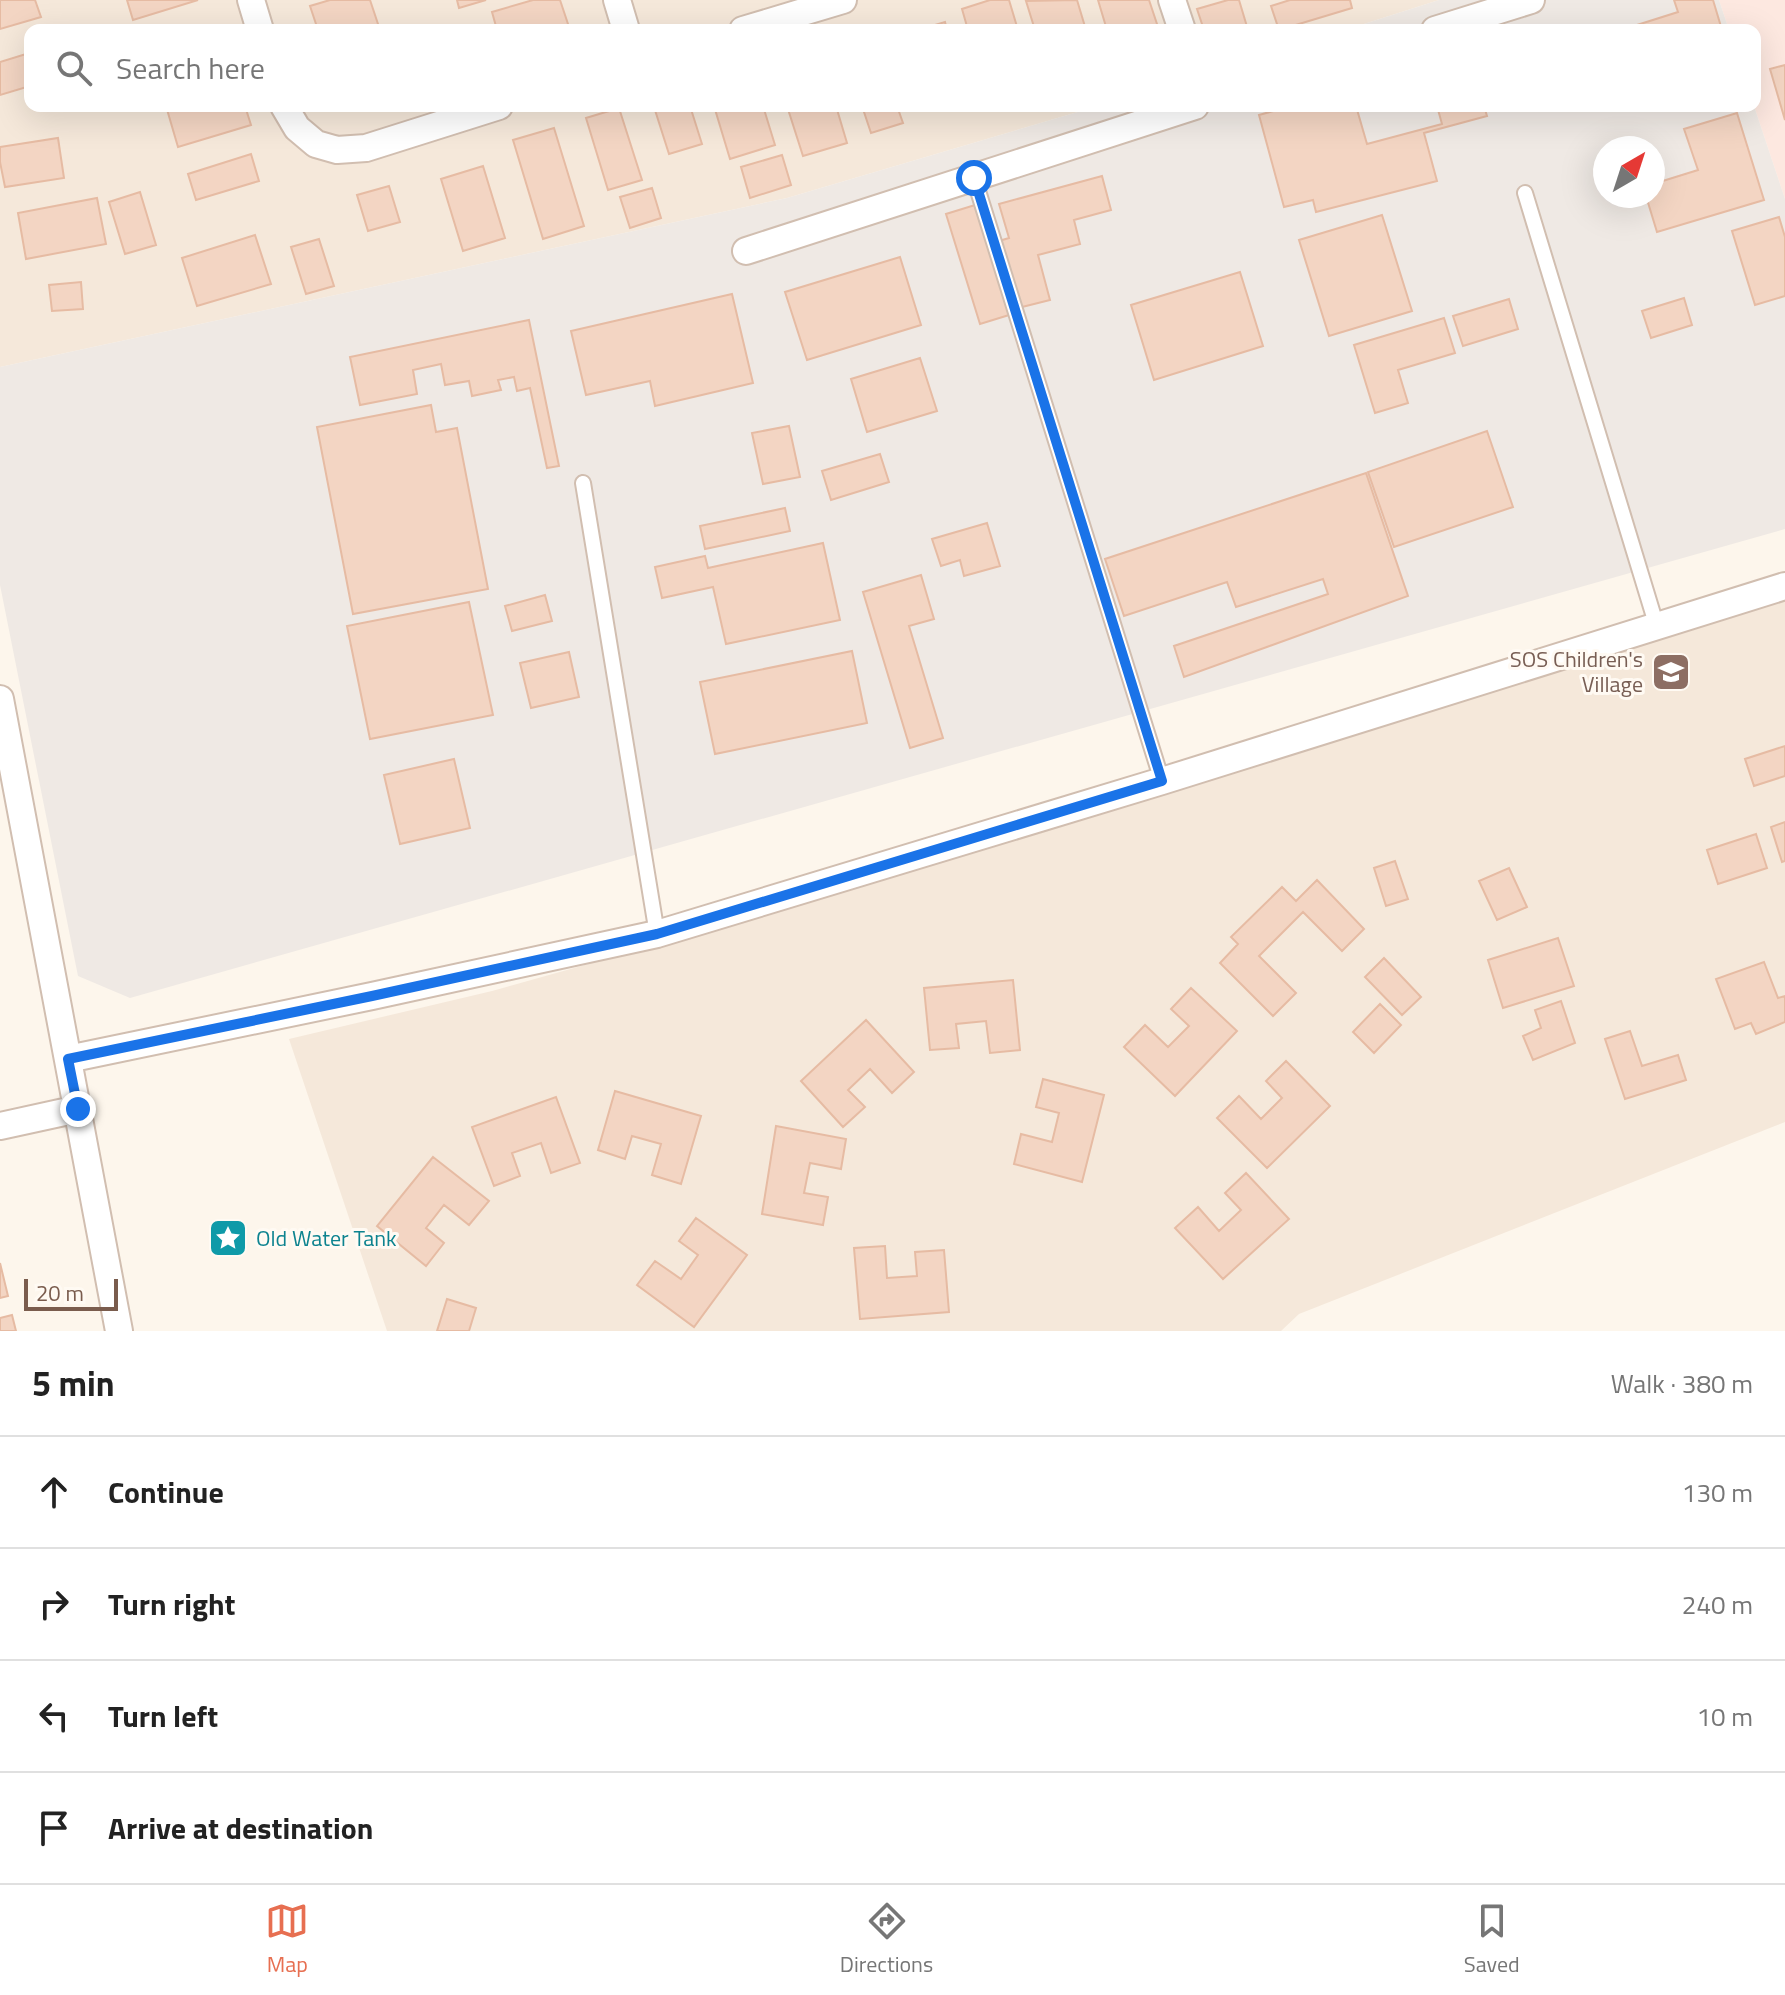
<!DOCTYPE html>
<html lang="en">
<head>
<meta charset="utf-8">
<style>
  body { margin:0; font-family:"Titillium Web",sans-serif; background:#f2f2f2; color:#222 }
  .compass { position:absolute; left:1593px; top:136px; width:72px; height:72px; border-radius:50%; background:#fff; box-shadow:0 8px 32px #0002; rotate:39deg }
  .scale { position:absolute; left:24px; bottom:20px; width:94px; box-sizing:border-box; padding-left:8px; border:4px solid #7a5c4d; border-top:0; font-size:22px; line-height:28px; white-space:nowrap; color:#7a5c4d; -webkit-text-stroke:6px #fffaf3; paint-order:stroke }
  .stop { position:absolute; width:24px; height:24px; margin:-18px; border:6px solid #1a73e8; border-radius:50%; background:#fff }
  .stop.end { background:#1a73e8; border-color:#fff; box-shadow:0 2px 8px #0008 }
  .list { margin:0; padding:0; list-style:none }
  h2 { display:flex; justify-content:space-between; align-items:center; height:104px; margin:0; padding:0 32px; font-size:34px }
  h2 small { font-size:26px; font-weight:400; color:#767676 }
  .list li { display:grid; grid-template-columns:52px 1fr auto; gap:24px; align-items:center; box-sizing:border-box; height:112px; padding:0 32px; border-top:2px solid #e0e0e0 }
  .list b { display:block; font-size:30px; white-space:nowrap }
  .list em { font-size:26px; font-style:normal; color:#767676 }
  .icon { flex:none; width:44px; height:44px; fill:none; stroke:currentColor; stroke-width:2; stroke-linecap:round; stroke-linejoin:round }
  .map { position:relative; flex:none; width:1785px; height:1331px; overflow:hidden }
  .search { position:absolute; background:#fff; box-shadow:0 8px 32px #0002; left:24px; right:24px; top:24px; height:88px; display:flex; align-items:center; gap:20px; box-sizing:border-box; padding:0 28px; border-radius:16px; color:#767676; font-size:30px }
  .sheet { height:552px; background:#fff }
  nav { display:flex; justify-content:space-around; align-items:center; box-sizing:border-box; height:112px; border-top:2px solid #e0e0e0; background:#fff; font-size:22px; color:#767676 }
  nav a { display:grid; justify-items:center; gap:4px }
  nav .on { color:#e76f51 }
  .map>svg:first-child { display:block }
</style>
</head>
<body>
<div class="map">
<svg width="1785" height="1331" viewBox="0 0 1785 1331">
  <rect width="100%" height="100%" fill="#fdf6ec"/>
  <path fill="#f5e8da" d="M 0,0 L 1439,0 L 1345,30 L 30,30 L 30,106 L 1098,106 L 787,198 L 0,367 Z
    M 1785,600 L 1785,1122 L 1299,1314 L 1281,1331 L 387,1331 L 289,1039 L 492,991 L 770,913 Z"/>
  <path fill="#fde8e0" d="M 1719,0 L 1785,0 L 1785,199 L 1754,106 L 1755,30 L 1729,30 Z"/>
  <path fill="#efe9e4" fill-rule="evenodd" d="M 1439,0 L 1719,0 L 1729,30 L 1345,30 Z
    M 1098,106 L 1754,106 L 1785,199 L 1785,529 L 130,998 L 78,976 L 0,585 L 0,367 L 787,198 ZM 1605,148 L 1653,148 L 1653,196 L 1605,196 Z"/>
  <path fill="#f3d5c3" stroke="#e6bba3" stroke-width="2" d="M 0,0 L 35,0 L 41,17 L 0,29 Z
    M 127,0 L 198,0 L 133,20 Z
    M 330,0 L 370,0 L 379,27 L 368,30 L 318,30 L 310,6 Z
    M 457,0 L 486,0 L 459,8 Z
    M 533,0 L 560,0 L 570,30 L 497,30 L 492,12 Z
    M 990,0 L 1009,0 L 1018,30 L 968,30 L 962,9 Z
    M 1077,0 L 1086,30 L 1035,30 L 1026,1 Z
    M 1098,0 L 1149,0 L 1159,30 L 1107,30 Z
    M 1228,0 L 1239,0 L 1248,30 L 1204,30 L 1197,9 Z
    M 1290,0 L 1350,0 L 1352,8 L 1279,30 L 1271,6 Z
    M 1674,0 L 1713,0 L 1722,30 L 1638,30 L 1637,25 L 1678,12 Z
    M 945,22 L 947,30 L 918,30 Z
    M 26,54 L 30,67 L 30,86 L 0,95 L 0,62 Z
    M 1785,65 L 1785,120 L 1770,69 Z
    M 166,106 L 245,106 L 251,125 L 178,147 Z
    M 690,106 L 702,144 L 669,154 L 654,107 Z
    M 714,106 L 763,106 L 775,145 L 730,159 Z
    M 787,106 L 836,106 L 847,143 L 803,156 Z
    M 862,106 L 897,106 L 903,123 L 871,133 Z
    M 1291,106 L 1356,106 L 1367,144 L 1442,124 L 1437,106 L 1484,106 L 1487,116 L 1424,133 L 1437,181 L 1316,212 L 1313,200 L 1284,207 L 1259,115 Z
    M 619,108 L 642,180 L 608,190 L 586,118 Z
    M 1737,113 L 1764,200 L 1657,232 L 1646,196 L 1653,196 L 1653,184 L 1698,170 L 1684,129 Z
    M 554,128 L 584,226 L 543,239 L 513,140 Z
    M 58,138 L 64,178 L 5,187 L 0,162 L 0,147 Z
    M 251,154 L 259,181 L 196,200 L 188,174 Z
    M 782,155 L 791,185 L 750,198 L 741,167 Z
    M 483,166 L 505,238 L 463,251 L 441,179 Z
    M 1102,176 L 1111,210 L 1074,220 L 1080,244 L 1038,255 L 1050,300 L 1018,308 L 999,241 L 1009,238 L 999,204 Z
    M 389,186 L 400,222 L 368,231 L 357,195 Z
    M 652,188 L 661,218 L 630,228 L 620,197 Z
    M 140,192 L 156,245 L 125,254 L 109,202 Z
    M 97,198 L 106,244 L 26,259 L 18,213 Z
    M 975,205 L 1009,315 L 980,324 L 946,214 Z
    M 1382,215 L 1412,311 L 1329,336 L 1299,240 Z
    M 1779,217 L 1785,237 L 1785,296 L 1755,305 L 1732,231 Z
    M 255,235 L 271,284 L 197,306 L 182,258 Z
    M 319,239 L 334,286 L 306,294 L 291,247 Z
    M 900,257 L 921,325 L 807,360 L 785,292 Z
    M 1240,272 L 1263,346 L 1154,380 L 1131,305 Z
    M 81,282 L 83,309 L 52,311 L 49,285 Z
    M 732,294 L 753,383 L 655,406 L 650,381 L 586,395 L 571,331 Z
    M 1684,298 L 1692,325 L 1651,338 L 1642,311 Z
    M 1509,299 L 1518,329 L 1463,346 L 1453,316 Z
    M 1444,318 L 1455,353 L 1398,370 L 1408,403 L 1375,413 L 1354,345 Z
    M 529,320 L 559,466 L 547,468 L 530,388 L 517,391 L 514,377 L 498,380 L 501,390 L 472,396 L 469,381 L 445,385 L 441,364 L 413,370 L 417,394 L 360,405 L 350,357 Z
    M 920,358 L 937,411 L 867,432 L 851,379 Z
    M 431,405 L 436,432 L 457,428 L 488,589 L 353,614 L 317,427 Z
    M 789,426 L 800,477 L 763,484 L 752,433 Z
    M 1487,431 L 1513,507 L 1394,547 L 1368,472 Z
    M 880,454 L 889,482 L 831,500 L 822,471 Z
    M 1366,473 L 1408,596 L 1184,677 L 1174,646 L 1328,594 L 1323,579 L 1236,607 L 1227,582 L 1124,616 L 1105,559 Z
    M 785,508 L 790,531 L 705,549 L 700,526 Z
    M 987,523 L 1000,566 L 964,576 L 960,560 L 941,566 L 932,539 Z
    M 823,543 L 840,620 L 726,644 L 713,587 L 662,598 L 655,567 L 705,556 L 708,568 Z
    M 921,575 L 934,619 L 909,626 L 943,738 L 910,748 L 863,592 Z
    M 545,595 L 552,621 L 512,631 L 505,606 Z
    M 469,602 L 493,715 L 370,739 L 347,626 Z
    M 852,651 L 867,723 L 715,754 L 700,682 Z
    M 569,652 L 579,697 L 531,708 L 520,663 Z
    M 1785,746 L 1785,776 L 1754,786 L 1745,759 Z
    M 454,759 L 470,828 L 400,844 L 384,775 Z
    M 1785,822 L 1785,861 L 1782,862 L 1771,827 Z
    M 1756,834 L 1767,868 L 1718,884 L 1707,850 Z
    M 1395,861 L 1408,899 L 1386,906 L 1374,868 Z
    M 1509,868 L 1527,907 L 1497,920 L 1479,881 Z
    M 1317,880 L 1364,929 L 1342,951 L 1303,912 L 1259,956 L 1296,993 L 1273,1016 L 1220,963 L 1238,944 L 1231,937 L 1282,887 L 1296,901 Z
    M 1558,938 L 1574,986 L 1503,1008 L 1488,960 Z
    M 1384,958 L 1421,997 L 1402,1015 L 1365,977 Z
    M 1764,962 L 1778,998 L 1785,996 L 1785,1022 L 1756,1034 L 1751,1023 L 1735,1029 L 1716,979 Z
    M 1013,980 L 1020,1050 L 990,1053 L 986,1021 L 956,1024 L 959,1048 L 930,1050 L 924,988 Z
    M 1191,988 L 1237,1031 L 1175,1096 L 1124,1047 L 1145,1025 L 1168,1047 L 1189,1026 L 1171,1009 Z
    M 1561,1001 L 1575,1043 L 1533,1060 L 1523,1036 L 1541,1028 L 1535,1010 Z
    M 1380,1004 L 1401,1025 L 1374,1053 L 1353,1032 Z
    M 866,1020 L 914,1072 L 892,1093 L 870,1069 L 848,1090 L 865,1107 L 843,1127 L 801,1081 Z
    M 1630,1031 L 1642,1066 L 1678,1055 L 1686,1080 L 1625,1099 L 1605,1039 Z
    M 1286,1061 L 1330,1106 L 1267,1168 L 1217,1118 L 1239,1096 L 1261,1119 L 1282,1098 L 1266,1081 Z
    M 1043,1079 L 1104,1095 L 1082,1182 L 1014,1164 L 1021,1134 L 1052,1142 L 1059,1113 L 1036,1107 Z
    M 615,1091 L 701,1116 L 681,1184 L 652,1175 L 661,1144 L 632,1136 L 625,1159 L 598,1150 Z
    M 556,1097 L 580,1163 L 551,1173 L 541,1143 L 512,1153 L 520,1176 L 494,1186 L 472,1127 Z
    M 776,1126 L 846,1139 L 841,1169 L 810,1163 L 804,1193 L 828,1197 L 823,1225 L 762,1214 Z
    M 433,1157 L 489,1201 L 469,1225 L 444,1205 L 426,1228 L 444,1243 L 426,1266 L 377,1226 Z
    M 1246,1173 L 1289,1219 L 1223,1279 L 1175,1228 L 1198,1207 L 1219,1231 L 1241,1210 L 1225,1193 Z
    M 696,1218 L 747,1255 L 694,1327 L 637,1285 L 655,1261 L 681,1279 L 698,1255 L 679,1241 Z
    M 885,1246 L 887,1278 L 917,1276 L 915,1252 L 944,1250 L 949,1312 L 860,1319 L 854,1248 Z
    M 0,1263 L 8,1296 L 0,1298 Z
    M 447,1299 L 476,1308 L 469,1331 L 437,1331 Z
    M 12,1315 L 16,1331 L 0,1331 L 0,1318 Z"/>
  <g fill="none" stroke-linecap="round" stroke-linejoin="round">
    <g stroke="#d1beb0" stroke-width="18">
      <path id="lane" d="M 974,178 L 1162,781
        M 1525,193 L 1657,627
        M 583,483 L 657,934"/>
    </g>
    <g stroke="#d1beb0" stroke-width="30">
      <path id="street" d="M 251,0 L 260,30
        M 617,0 L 626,30
        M 1172,0 L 1182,30
        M 743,30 L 843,0
        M 1435,30 L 1531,0
        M 284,106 L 297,128 L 316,144 L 337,150 L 366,148 L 499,106
        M 746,251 L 1195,106
        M 0,699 L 119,1331
        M 68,1059 L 372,996 L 657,934 L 1162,781 L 1785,586
        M 0,1126 L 78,1109"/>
    </g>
    <use href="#lane" stroke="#fff" stroke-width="14"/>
    <use href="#street" stroke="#fff" stroke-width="26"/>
  </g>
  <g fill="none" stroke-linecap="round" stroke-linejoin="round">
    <path stroke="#1a73e8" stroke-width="10" d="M 78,1109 L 68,1059 L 372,996 L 657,934 L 1162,781 L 974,178"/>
  </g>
  <defs>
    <g id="school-square" transform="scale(2)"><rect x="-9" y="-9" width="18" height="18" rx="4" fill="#8d6e63" stroke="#fffaf3"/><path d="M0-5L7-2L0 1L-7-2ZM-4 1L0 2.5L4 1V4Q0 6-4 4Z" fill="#fff"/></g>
    <g id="sight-square" transform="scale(2)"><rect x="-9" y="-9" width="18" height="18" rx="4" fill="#0f9aa8" stroke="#fffaf3"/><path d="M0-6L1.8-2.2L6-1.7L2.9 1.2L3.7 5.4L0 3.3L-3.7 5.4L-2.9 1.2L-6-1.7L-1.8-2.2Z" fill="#fff"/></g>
  </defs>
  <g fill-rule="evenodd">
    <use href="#school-square" x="1671" y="672"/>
    <use href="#sight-square" x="228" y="1238"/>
  </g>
  <g text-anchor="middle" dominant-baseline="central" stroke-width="6" stroke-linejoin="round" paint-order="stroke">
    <g font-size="22" fill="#785e54" stroke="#fffaf3" text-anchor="end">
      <text x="1643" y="659">SOS Children's<tspan x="1643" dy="25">Village</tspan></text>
    </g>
    <g font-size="22" fill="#0d838f" stroke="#fffaf3" text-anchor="start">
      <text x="256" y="1238">Old Water Tank</text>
    </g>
  </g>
</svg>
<svg class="compass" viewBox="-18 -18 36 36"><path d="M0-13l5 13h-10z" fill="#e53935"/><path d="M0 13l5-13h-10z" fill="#767676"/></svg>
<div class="scale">20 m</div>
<div class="stop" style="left:974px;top:178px"></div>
<div class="stop end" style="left:78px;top:1109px"></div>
<div class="search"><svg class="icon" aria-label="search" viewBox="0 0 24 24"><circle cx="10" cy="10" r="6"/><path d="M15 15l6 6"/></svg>Search here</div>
</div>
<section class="sheet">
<h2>5 min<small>Walk · 380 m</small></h2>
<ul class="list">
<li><svg class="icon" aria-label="ahead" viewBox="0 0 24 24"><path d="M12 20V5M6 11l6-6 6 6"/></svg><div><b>Continue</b></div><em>130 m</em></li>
<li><svg class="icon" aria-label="right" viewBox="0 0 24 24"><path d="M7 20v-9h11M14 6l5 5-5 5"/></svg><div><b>Turn right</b></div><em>240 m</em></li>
<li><svg class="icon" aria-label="left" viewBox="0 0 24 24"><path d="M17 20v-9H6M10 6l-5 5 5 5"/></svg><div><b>Turn left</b></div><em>10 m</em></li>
<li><svg class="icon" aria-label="arrive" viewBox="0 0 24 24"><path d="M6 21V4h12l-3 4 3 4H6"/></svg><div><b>Arrive at destination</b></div></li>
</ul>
</section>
<nav>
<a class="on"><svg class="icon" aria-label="map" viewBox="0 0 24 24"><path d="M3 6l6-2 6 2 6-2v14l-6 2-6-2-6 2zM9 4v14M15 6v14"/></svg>Map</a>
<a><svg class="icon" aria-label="directions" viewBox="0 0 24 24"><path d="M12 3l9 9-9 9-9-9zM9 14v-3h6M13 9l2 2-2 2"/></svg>Directions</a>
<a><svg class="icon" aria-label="saved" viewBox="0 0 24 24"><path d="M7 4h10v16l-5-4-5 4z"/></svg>Saved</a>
</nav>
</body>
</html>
